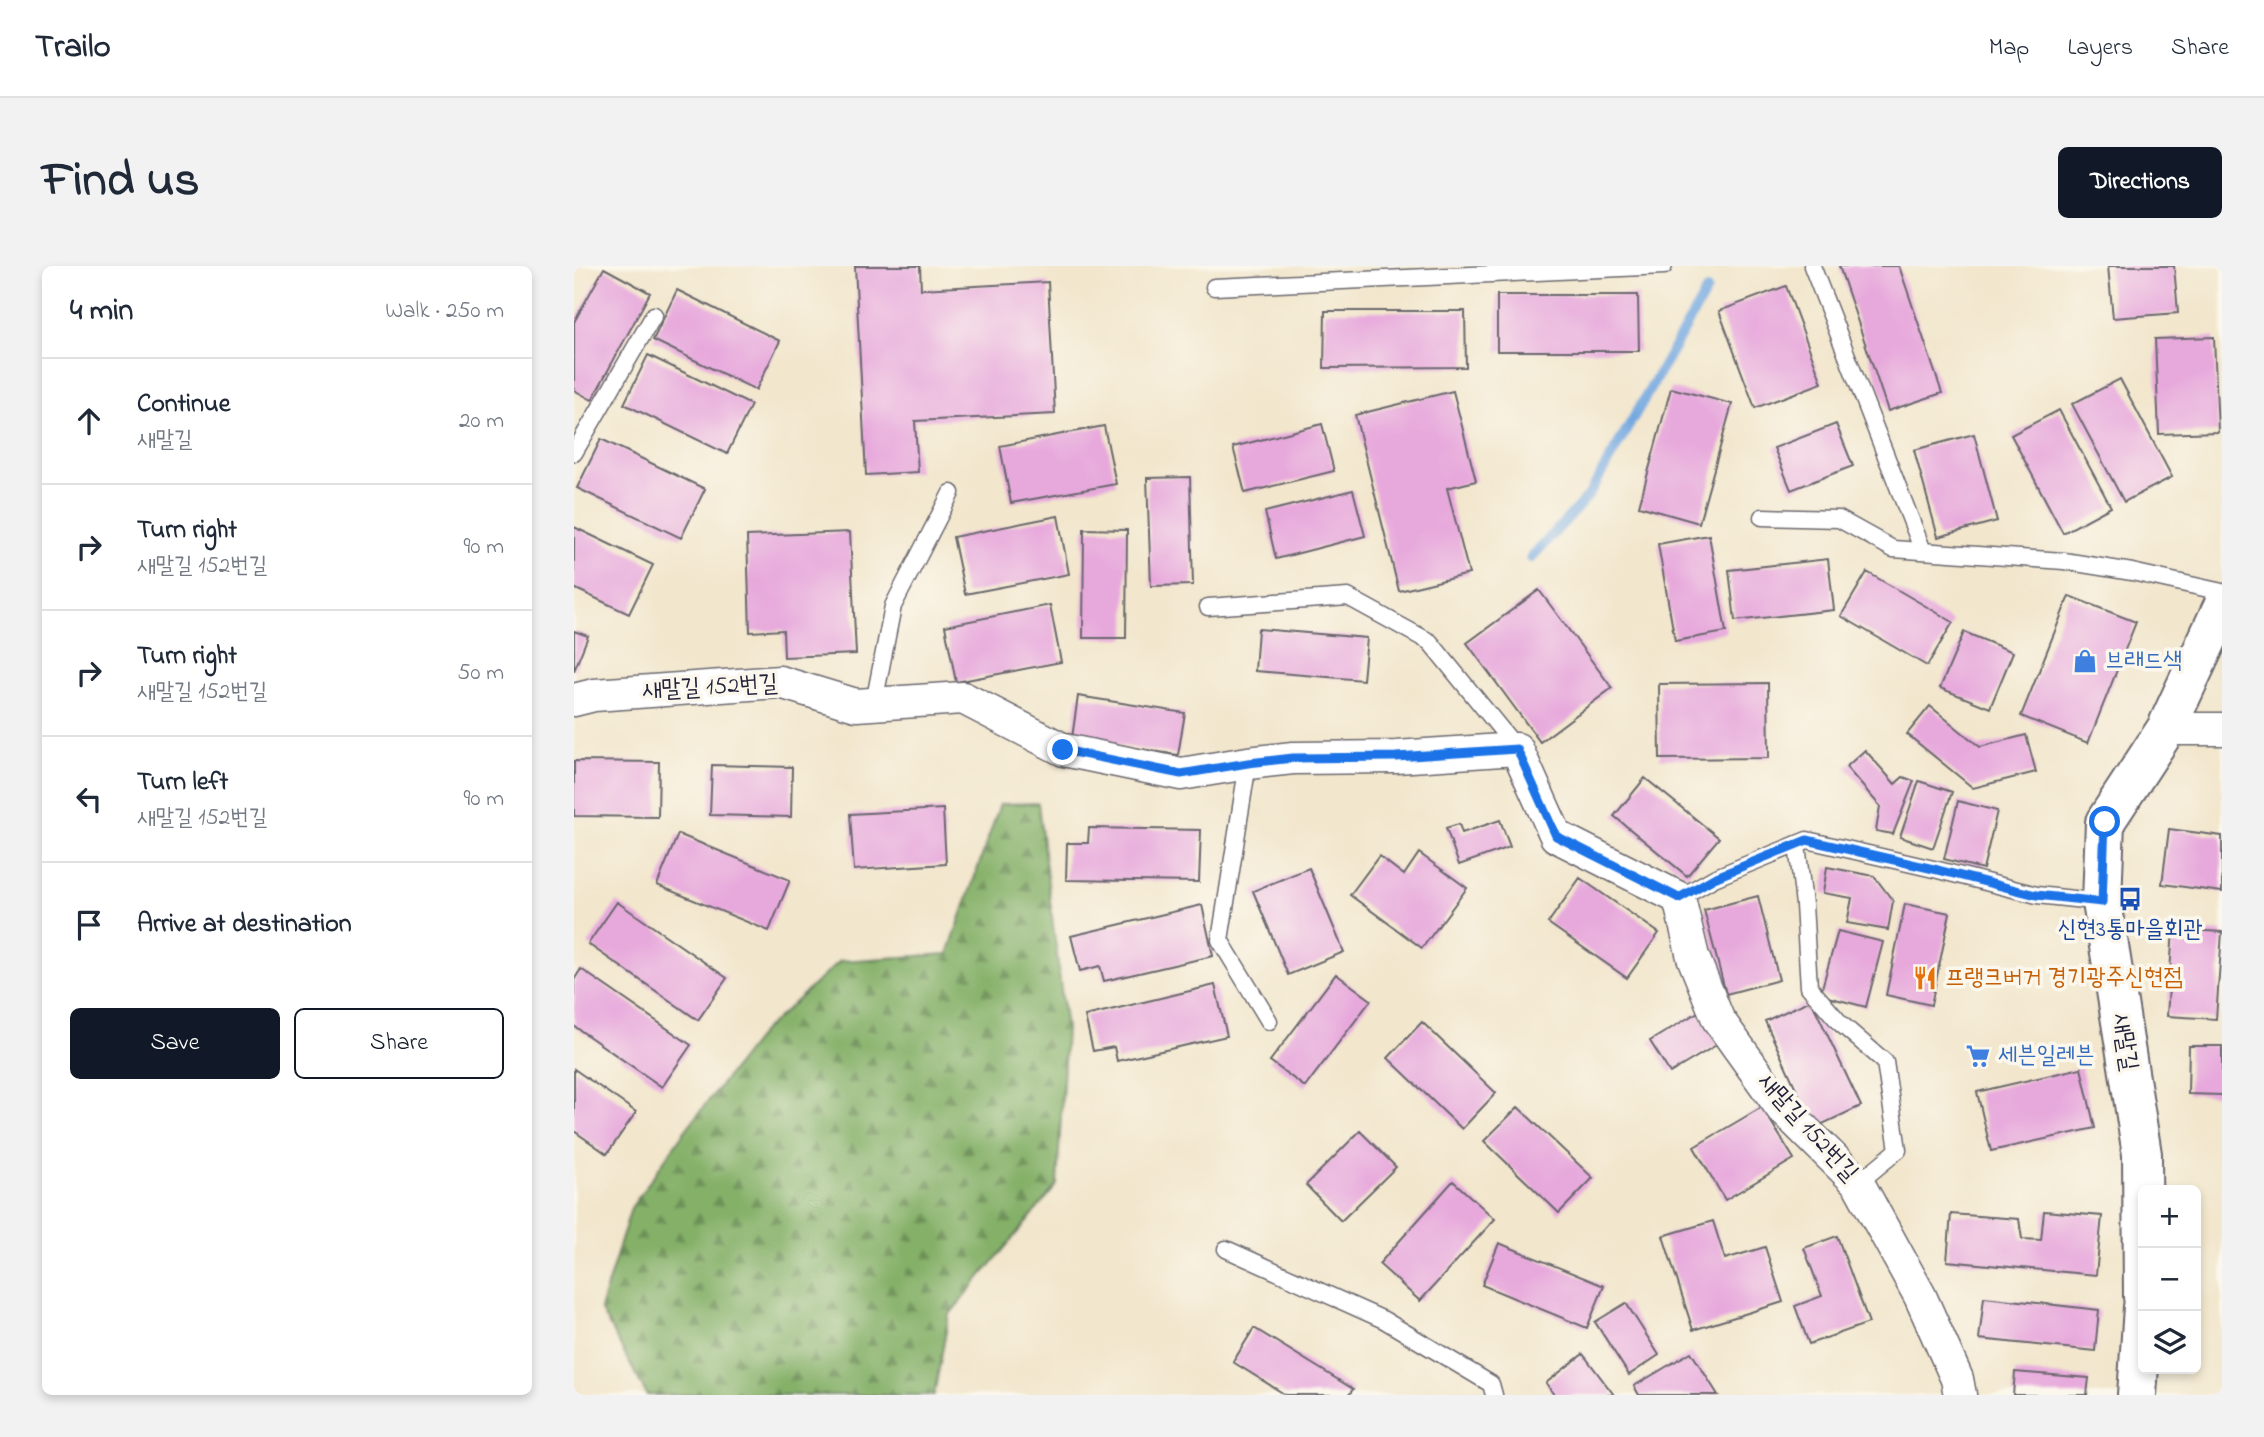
<!DOCTYPE html>
<html lang="en">
<head>
<meta charset="utf-8">
<style>
  body { margin:0; font-family:"Indie Flower","Poor Story",sans-serif; background:#f2f2f3; color:#1f2937 }
  .controls { position:absolute; right:21px; bottom:21px; display:grid; overflow:hidden; border-radius:10px; box-shadow:0 4px 10px #0003 }
  .controls button { width:63px; height:63px; display:grid; place-items:center; padding:0; border:0; border-bottom:2px solid #e0e1e3; background:#fff; color:#1f2937; font:35px sans-serif }
  .stop { position:absolute; width:21px; height:21px; margin:-16px; border:5px solid #1a73e8; border-radius:50%; background:#fff }
  .stop.end { background:#1a73e8; border-color:#fff; box-shadow:0 2px 7px #0008 }
  .list { margin:0; padding:0; list-style:none }
  h2 { display:flex; justify-content:space-between; align-items:center; height:91px; margin:0; padding:0 28px; font-size:30px }
  h2 small { font-size:23px; font-weight:400; color:#747a83 }
  .list li { display:grid; grid-template-columns:46px 1fr auto; gap:21px; align-items:center; box-sizing:border-box; height:126px; padding:0 28px; border-top:2px solid #e0e1e3 }
  .list b { display:block; font-size:26px; white-space:nowrap }
  .list p { margin:0; font-size:23px; white-space:nowrap; color:#747a83 }
  .list em { font-size:23px; font-style:normal; color:#747a83 }
  .actions { display:flex; gap:14px; padding:21px 28px }
  .actions a { flex:1; padding:16px 0; border:2px solid #111827; border-radius:10px; text-align:center; font-size:24px; color:#111827 }
  .actions .main { background:#111827; color:#fff }
  .icon { flex:none; width:38px; height:38px; fill:none; stroke:currentColor; stroke-width:2; stroke-linecap:round; stroke-linejoin:round }
  .map { position:relative; flex:none; width:1648px; height:1129px; overflow:hidden; border-radius:10px }
  header { display:flex; align-items:center; gap:42px; box-sizing:border-box; height:98px; padding:0 35px; background:#fff; border-bottom:2px solid #e0e1e3 }
  header strong { font-size:33px }
  nav { display:flex; gap:38px; margin-inline-start:auto; font-size:24px }
  .intro { display:flex; align-items:center; justify-content:space-between; box-sizing:border-box; height:168px; padding:0 42px }
  h1 { margin:0; font-size:49px }
  .button { padding:18px 32px; border-radius:10px; background:#111827; color:#fff; font-size:24px; font-weight:700 }
  main { display:flex; gap:42px; padding:0 42px }
  aside { flex:1; background:#fff; border-radius:10px; box-shadow:0 4px 10px #0003 }
  .map>svg:first-child { display:block }
</style>
</head>
<body>
<header>
<strong>Trailo</strong>
<nav><a>Map</a><a>Layers</a><a>Share</a></nav>
</header>
<div class="intro"><h1>Find us</h1><a class="button">Directions</a></div>
<main>
<aside>
<h2>4 min<small>Walk · 250 m</small></h2>
<ul class="list">
<li><svg class="icon" aria-label="ahead" viewBox="0 0 24 24"><path d="M12 20V5M6 11l6-6 6 6"/></svg><div><b>Continue</b><p>새말길</p></div><em>20 m</em></li>
<li><svg class="icon" aria-label="right" viewBox="0 0 24 24"><path d="M7 20v-9h11M14 6l5 5-5 5"/></svg><div><b>Turn right</b><p>새말길 152번길</p></div><em>90 m</em></li>
<li><svg class="icon" aria-label="right" viewBox="0 0 24 24"><path d="M7 20v-9h11M14 6l5 5-5 5"/></svg><div><b>Turn right</b><p>새말길 152번길</p></div><em>50 m</em></li>
<li><svg class="icon" aria-label="left" viewBox="0 0 24 24"><path d="M17 20v-9H6M10 6l-5 5 5 5"/></svg><div><b>Turn left</b><p>새말길 152번길</p></div><em>90 m</em></li>
<li><svg class="icon" aria-label="arrive" viewBox="0 0 24 24"><path d="M6 21V4h12l-3 4 3 4H6"/></svg><div><b>Arrive at destination</b></div></li>
</ul>
<div class="actions"><a class="main">Save</a><a>Share</a></div>
</aside>
<div class="map">
<svg width="1648" height="1129" viewBox="0 0 1648 1129">
  <defs>
    <pattern id="forest-firs" width="22" height="20" patternUnits="userSpaceOnUse" patternTransform="scale(1.75)"><rect width="22" height="20" fill="#84b068"/><path d="M5 1l3.5 6h-7zM16 11l3.5 6h-7z" fill="#6c8f57"/></pattern>
  </defs>
  <rect width="100%" height="100%" fill="#fbf7ec"/>
  <filter id="ink" filterUnits="userSpaceOnUse"><feTurbulence type="fractalNoise" baseFrequency=".0143" numOctaves="2"/><feDisplacementMap in="SourceGraphic" scale="14" xChannelSelector="R" yChannelSelector="G"/><feConvolveMatrix kernelMatrix="1 2 1 2 8 2 1 2 1" color-interpolation-filters="sRGB"/></filter>
  <filter id="wash" filterUnits="userSpaceOnUse"><feTurbulence type="fractalNoise" baseFrequency=".00686" numOctaves="4" result="noise"/><feDisplacementMap in="SourceGraphic" scale="28" xChannelSelector="R" yChannelSelector="G"/><feGaussianBlur stdDeviation="1.57" result="paint"/><feColorMatrix in="noise" values="0 0 0 0 0 0 0 0 0 0 0 0 0 0 0 0 0 1.4 0 .05"/><feComposite in="paint" operator="in"/></filter>
  <g filter="url(#wash)">
    <rect width="100%" height="100%" fill="#f2e6cc"/>
    <path fill="url(#forest-firs)" stroke="#536952" stroke-width="2" d="M 464,537 L 492,763 L 483,919 L 375,1049 L 360,1129 L 73,1129 L 26,1043 L 57,942 L 110,866 L 188,766 L 266,695 L 374,688 L 426,538 Z"/>
    <g fill="none" stroke-linecap="round" stroke-linejoin="round">
      <path stroke="#73a8e0" stroke-width="10" d="M 957,292 L 1015,229 L 1133,24"/>
    </g>
    <g id="blocks">
      <path fill="#e7a9dc" d="M 281,0 L 346,0 L 347,23 L 474,16 L 481,148 L 341,155 L 344,206 L 292,209 Z
        M 1265,0 L 1325,0 L 1368,127 L 1314,145 Z
        M 1534,0 L 1600,0 L 1604,47 L 1539,52 Z
        M 30,2 L 76,27 L 18,134 L 0,124 L 0,56 Z
        M 1212,20 L 1248,117 L 1181,142 L 1145,45 Z
        M 103,24 L 206,75 L 182,124 L 79,74 Z
        M 923,29 L 1064,29 L 1065,85 L 923,85 Z
        M 751,45 L 891,45 L 892,101 L 750,102 Z
        M 1640,71 L 1644,166 L 1585,168 L 1581,73 Z
        M 74,89 L 177,139 L 153,188 L 50,138 Z
        M 1546,113 L 1598,211 L 1550,236 L 1498,138 Z
        M 1097,122 L 1158,138 L 1125,257 L 1065,240 Z
        M 879,125 L 902,215 L 873,222 L 895,308 L 825,325 L 781,149 Z
        M 1485,144 L 1537,241 L 1489,267 L 1437,169 Z
        M 748,158 L 760,205 L 671,227 L 659,181 Z
        M 1262,158 L 1279,200 L 1217,224 L 1200,182 Z
        M 530,160 L 542,218 L 437,237 L 426,180 Z
        M 1400,168 L 1423,255 L 1364,271 L 1340,184 Z
        M 27,173 L 131,223 L 107,272 L 3,222 Z
        M 616,211 L 619,319 L 577,320 L 573,212 Z
        M 779,224 L 791,270 L 702,293 L 691,246 Z
        M 484,250 L 495,308 L 391,328 L 379,271 Z
        M 0,261 L 79,299 L 55,348 L 0,322 Z
        M 510,263 L 553,264 L 552,372 L 509,372 Z
        M 276,266 L 282,388 L 210,391 L 209,364 L 176,366 L 173,270 Z
        M 1135,269 L 1152,366 L 1101,375 L 1084,278 Z
        M 1254,293 L 1260,344 L 1161,355 L 1155,304 Z
        M 1293,306 L 1379,356 L 1353,400 L 1267,350 Z
        M 965,324 L 1038,422 L 966,476 L 893,377 Z
        M 1495,330 L 1562,356 L 1514,477 L 1447,450 Z
        M 476,339 L 487,396 L 382,416 L 371,360 Z
        M 684,363 L 793,372 L 789,414 L 681,405 Z
        M 0,365 L 14,370 L 0,405 Z
        M 1390,366 L 1439,386 L 1416,442 L 1366,422 Z
        M 1194,417 L 1195,492 L 1086,493 L 1085,418 Z
        M 504,430 L 611,447 L 604,489 L 498,472 Z
        M 1356,440 L 1406,481 L 1452,469 L 1462,506 L 1399,522 L 1333,468 Z
        M 1291,484 L 1321,518 L 1329,511 L 1340,515 L 1319,568 L 1302,565 L 1306,540 L 1272,501 Z
        M 0,495 L 85,496 L 84,551 L 0,550 Z
        M 138,499 L 218,501 L 217,551 L 136,549 Z
        M 1071,512 L 1145,572 L 1113,610 L 1040,550 Z
        M 1345,515 L 1378,526 L 1359,582 L 1326,571 Z
        M 1384,535 L 1423,545 L 1409,603 L 1370,593 Z
        M 369,543 L 372,598 L 280,604 L 276,548 Z
        M 926,554 L 936,581 L 885,599 L 872,562 L 885,558 L 888,567 Z
        M 515,562 L 627,564 L 625,616 L 492,614 L 493,577 L 514,577 Z
        M 1595,563 L 1648,570 L 1648,626 L 1588,618 Z
        M 104,568 L 216,614 L 195,665 L 83,619 Z
        M 845,587 L 893,622 L 848,682 L 776,629 L 805,590 L 830,609 Z
        M 1253,601 L 1300,610 L 1319,635 L 1314,664 L 1273,657 L 1278,632 L 1249,627 Z
        M 735,602 L 770,686 L 714,709 L 679,625 Z
        M 1006,612 L 1085,667 L 1053,712 L 974,657 Z
        M 1184,630 L 1205,714 L 1152,728 L 1130,644 Z
        M 43,636 L 153,712 L 124,754 L 14,678 Z
        M 1331,638 L 1376,647 L 1357,739 L 1312,729 Z
        M 628,639 L 639,690 L 530,715 L 526,700 L 506,705 L 497,670 Z
        M 1599,663 L 1648,666 L 1642,753 L 1593,750 Z
        M 1264,665 L 1309,676 L 1292,741 L 1246,729 Z
        M 7,703 L 117,779 L 88,821 L 0,760 L 0,714 Z
        M 762,708 L 797,734 L 731,821 L 696,795 Z
        M 641,719 L 653,770 L 543,795 L 540,781 L 519,785 L 511,750 Z
        M 1237,734 L 1287,840 L 1240,862 L 1191,755 Z
        M 1124,746 L 1144,778 L 1096,807 L 1076,775 Z
        M 848,756 L 922,827 L 888,863 L 814,792 Z
        M 1615,780 L 1648,780 L 1648,829 L 1614,828 Z
        M 1507,802 L 1521,862 L 1417,885 L 1403,826 Z
        M 0,803 L 62,846 L 33,888 L 0,865 Z
        M 944,841 L 1019,912 L 985,947 L 910,875 Z
        M 1188,841 L 1220,893 L 1151,934 L 1120,881 Z
        M 786,865 L 822,901 L 767,955 L 732,919 Z
        M 879,915 L 921,953 L 846,1035 L 805,998 Z
        M 1470,945 L 1528,950 L 1522,1009 L 1373,995 L 1377,948 L 1445,953 L 1448,973 L 1467,974 Z
        M 1139,955 L 1151,993 L 1191,981 L 1209,1036 L 1119,1064 L 1089,970 Z
        M 1263,970 L 1295,1057 L 1235,1078 L 1221,1040 L 1248,1030 L 1230,982 Z
        M 925,977 L 1030,1020 L 1013,1062 L 908,1019 Z
        M 1410,1031 L 1525,1044 L 1521,1085 L 1405,1073 Z
        M 1052,1037 L 1085,1089 L 1055,1109 L 1021,1056 Z
        M 680,1062 L 779,1123 L 775,1129 L 712,1129 L 659,1096 Z
        M 1117,1086 L 1144,1129 L 1065,1129 L 1060,1120 Z
        M 1009,1088 L 1040,1129 L 980,1129 L 972,1117 Z
        M 1441,1106 L 1515,1112 L 1513,1129 L 1439,1129 Z"/>
    </g>
  </g>
  <g filter="url(#ink)">
    <use href="#blocks" fill-opacity="0" stroke="#6b676e" stroke-width="2"/>
    <g fill="none" stroke-linecap="round" stroke-linejoin="round">
      <g stroke="#6b676e" stroke-width="19">
        <path id="lane" d="M 1238,0 L 1349,285
          M 640,21 L 1090,0
          M 0,187 L 80,49
          M 1188,251 L 1265,253 L 1319,283 L 1490,295 L 1558,306 L 1648,326
          M 634,341 L 774,331 L 856,376 L 943,483
          M 300,437 L 319,340 L 377,227
          M 674,497 L 646,674 L 695,755
          M 1223,578 L 1230,639 L 1235,721 L 1266,757 L 1311,796 L 1324,884 L 1284,917
          M 1105,632 L 1140,612 L 1233,574 L 1364,604 L 1463,629 L 1528,636
          M 652,983 L 810,1054 L 917,1118 L 920,1129"/>
      </g>
      <g stroke="#6b676e" stroke-width="35">
        <path id="street" d="M 0,434 L 20,429 L 206,416 L 282,439 L 389,432 L 490,484 L 607,508 L 674,497 L 719,492 L 822,491 L 943,483 L 982,570 L 1105,632 L 1119,691 L 1144,753 L 1207,841 L 1284,917 L 1346,1030 L 1383,1113 L 1386,1129
          M 1592,463 L 1648,463"/>
      </g>
      <g stroke="#6b676e" stroke-width="42">
        <path id="secondary" d="M 1569,1031 L 1568,888 L 1528,636 L 1531,556 L 1592,463 L 1648,342
          M 1563,1129 L 1569,1041"/>
      </g>
      <use href="#lane" stroke="#fff" stroke-width="16"/>
      <use href="#street" stroke="#fff" stroke-width="32"/>
      <use href="#secondary" stroke="#fff" stroke-width="38"/>
    </g>
  </g>
  <g fill="none" stroke-linecap="round" stroke-linejoin="round" filter="url(#ink)">
    <path stroke="#1a73e8" stroke-width="9" d="M 489,484 L 607,508 L 674,497 L 719,492 L 822,491 L 943,483 L 982,570 L 1105,632 L 1140,612 L 1233,574 L 1364,604 L 1462,629 L 1528,636 L 1531,556"/>
  </g>
  <defs>
    <g id="shop-bare" transform="scale(1.89)"><path d="M-5-2.5h2.3a2.7 3.5 0 0 1 5.4 0H5L5.5 6h-11ZM-1.5-2.5h3a1.5 2.3 0 0 0-3 0Z" fill="#3f7fe0" stroke="#fbf7ec" stroke-width="2.5" paint-order="stroke"/></g>
    <g id="bus-bare" transform="scale(1.89)"><path d="M-5-6H5V4H4V6H2V4H-2V6H-4V4H-5ZM-3.5-4V0h7V-4ZM-3.5 1.2v1.5H-2V1.2ZM2 1.2v1.5H3.5V1.2Z" fill="#1a4fb4" stroke="#fbf7ec" stroke-width="2.5" paint-order="stroke"/></g>
    <g id="restaurant-bare" transform="scale(1.89)"><path d="M-5-6h1v4h1v-4h1v4h1v-4h1v5L-1.5 .5V6h-2V.5L-5-1ZM5-6V6H3V1.5H1.5Q1.5-4 5-6Z" fill="#e8710a" stroke="#fbf7ec" stroke-width="2.5" paint-order="stroke"/></g>
    <g id="supermarket-bare" transform="scale(1.89)"><path d="M-6-5.5h2.5l.6 2H6L4.5 2H-2.5L-4.4-4H-6ZM-1.5 3.2a1.3 1.3 0 1 0 .1 0ZM3 3.2a1.3 1.3 0 1 0 .1 0Z" fill="#3f7fe0" stroke="#fbf7ec" stroke-width="2.5" paint-order="stroke"/></g>
  </defs>
  <g fill-rule="evenodd">
    <use href="#shop-bare" x="1511" y="395"/>
    <use href="#bus-bare" x="1556" y="633"/>
    <use href="#restaurant-bare" x="1351" y="712"/>
    <use href="#supermarket-bare" x="1404" y="790"/>
  </g>
  <g text-anchor="middle" dominant-baseline="central" stroke-width="7" stroke-linejoin="round" paint-order="stroke">
    <g font-size="24" fill="#366cbe" stroke="#fbf7ec" text-anchor="start">
      <text x="1531" y="395">브래드색</text>
      <text x="1424" y="790">세븐일레븐</text>
    </g>
    <g font-size="24" fill="#22223b" stroke="#fbf7ec">
      <text transform="translate(136 422) rotate(-3)">새말길 152번길</text>
      <text transform="translate(1550 776) rotate(81)">새말길</text>
      <text transform="translate(1233 862) rotate(48)">새말길 152번길</text>
    </g>
    <g font-size="24" fill="#164399" stroke="#fbf7ec">
      <text x="1556" y="664">신현3통마을회관</text>
    </g>
    <g font-size="24" fill="#c56008" stroke="#fbf7ec" text-anchor="start">
      <text x="1371" y="712">프랭크버거 경기광주신현점</text>
    </g>
  </g>
</svg>
<div class="controls">
<button>+</button>
<button>−</button>
<button><svg class="icon" aria-label="layers" viewBox="0 0 24 24"><path d="M12 4l9 5-9 5-9-5zM3 14l9 5 9-5"/></svg></button>
</div>
<div class="stop" style="left:1531px;top:556px"></div>
<div class="stop end" style="left:489px;top:484px"></div>
</div>
</main>
</body>
</html>
